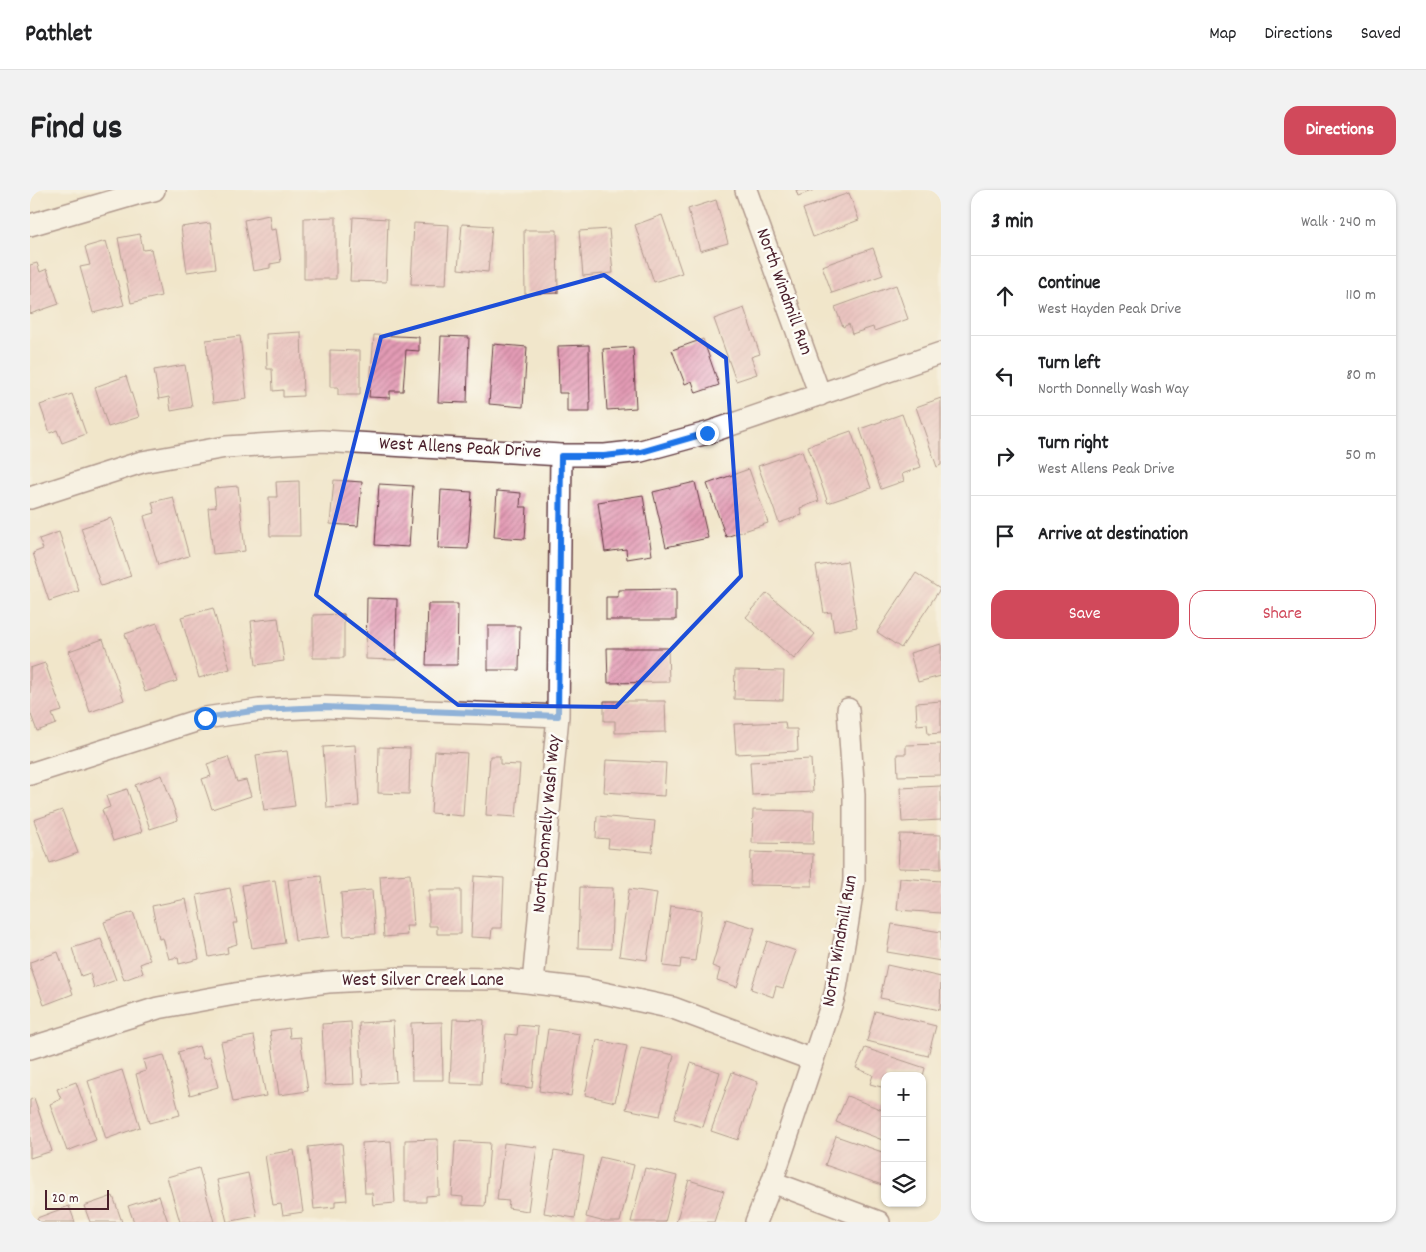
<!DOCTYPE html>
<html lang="en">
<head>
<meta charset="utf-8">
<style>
  body { margin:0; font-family:Dekko,sans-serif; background:#f2f2f2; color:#202124 }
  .controls { position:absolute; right:15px; bottom:15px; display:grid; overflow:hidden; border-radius:10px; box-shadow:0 1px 4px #0004 }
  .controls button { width:45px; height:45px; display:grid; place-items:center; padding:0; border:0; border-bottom:1px solid #e0e0e0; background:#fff; color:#202124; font:25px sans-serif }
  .scale { position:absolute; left:15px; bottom:12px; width:64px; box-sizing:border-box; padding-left:5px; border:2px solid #4a1f2b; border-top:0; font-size:14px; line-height:18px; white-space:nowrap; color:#4a1f2b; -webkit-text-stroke:4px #fdfcf7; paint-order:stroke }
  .stop { position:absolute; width:15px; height:15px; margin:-11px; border:4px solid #1a73e8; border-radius:50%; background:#fff }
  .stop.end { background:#1a73e8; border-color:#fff; box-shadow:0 1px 5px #0008 }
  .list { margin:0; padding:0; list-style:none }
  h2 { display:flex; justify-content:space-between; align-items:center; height:65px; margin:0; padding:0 20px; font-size:21px }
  h2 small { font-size:16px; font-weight:400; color:#757577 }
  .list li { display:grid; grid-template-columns:32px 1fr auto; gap:15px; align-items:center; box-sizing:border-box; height:80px; padding:0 20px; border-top:1px solid #e0e0e0 }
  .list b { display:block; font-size:19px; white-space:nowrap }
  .list p { margin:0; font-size:16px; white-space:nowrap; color:#757577 }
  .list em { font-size:16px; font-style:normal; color:#757577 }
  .actions { display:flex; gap:10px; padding:15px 20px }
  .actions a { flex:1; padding:11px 0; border:1px solid #d1495b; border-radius:15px; text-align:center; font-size:18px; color:#d1495b }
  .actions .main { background:#d1495b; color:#fff }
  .icon { flex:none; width:28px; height:28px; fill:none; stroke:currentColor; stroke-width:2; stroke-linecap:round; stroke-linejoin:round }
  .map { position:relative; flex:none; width:911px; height:1032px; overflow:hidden; border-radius:15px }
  header { display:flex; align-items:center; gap:30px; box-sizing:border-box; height:70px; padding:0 25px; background:#fff; border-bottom:1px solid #e0e0e0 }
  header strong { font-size:24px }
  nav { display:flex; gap:28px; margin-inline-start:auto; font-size:18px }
  .intro { display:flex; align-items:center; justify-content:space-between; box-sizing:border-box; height:120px; padding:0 30px }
  h1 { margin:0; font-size:35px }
  .button { padding:12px 22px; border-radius:15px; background:#d1495b; color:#fff; font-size:18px; font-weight:700 }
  main { display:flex; gap:30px; padding:0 30px }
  aside { flex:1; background:#fff; border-radius:15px; box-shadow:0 1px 4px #0004 }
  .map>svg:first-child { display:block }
</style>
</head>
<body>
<header>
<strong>Pathlet</strong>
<nav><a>Map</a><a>Directions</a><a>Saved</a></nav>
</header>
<div class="intro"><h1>Find us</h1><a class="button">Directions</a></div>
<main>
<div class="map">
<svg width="911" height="1032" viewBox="0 0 911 1032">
  <defs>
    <pattern id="building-hatch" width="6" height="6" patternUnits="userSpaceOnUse" patternTransform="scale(1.25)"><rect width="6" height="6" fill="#e39bb5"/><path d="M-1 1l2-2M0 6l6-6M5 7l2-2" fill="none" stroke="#ba7e93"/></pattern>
  </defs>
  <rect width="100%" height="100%" fill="#fdfcf7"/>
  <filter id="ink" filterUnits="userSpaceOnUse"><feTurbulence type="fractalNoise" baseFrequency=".02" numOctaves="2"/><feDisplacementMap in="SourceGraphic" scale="10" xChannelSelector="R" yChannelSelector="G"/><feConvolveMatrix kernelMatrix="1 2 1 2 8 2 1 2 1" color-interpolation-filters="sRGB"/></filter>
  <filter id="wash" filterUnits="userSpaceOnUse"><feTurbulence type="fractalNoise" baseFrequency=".0096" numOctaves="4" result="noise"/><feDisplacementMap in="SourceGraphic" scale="20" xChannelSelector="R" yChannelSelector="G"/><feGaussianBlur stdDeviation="1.12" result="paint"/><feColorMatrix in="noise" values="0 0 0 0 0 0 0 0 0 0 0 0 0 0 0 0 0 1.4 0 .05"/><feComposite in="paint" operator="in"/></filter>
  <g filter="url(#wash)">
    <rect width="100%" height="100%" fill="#f1e6cb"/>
    <g id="blocks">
      <path fill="url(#building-hatch)" d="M 766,0 L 784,0 L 768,6 Z
        M 819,3 L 829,30 L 783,47 L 773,19 Z
        M 686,10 L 698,53 L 670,61 L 658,19 Z
        M 239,25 L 241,40 L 246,39 L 251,72 L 240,74 L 240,78 L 223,81 L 214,30 Z
        M 632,25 L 652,83 L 624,92 L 605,35 Z
        M 306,27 L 306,89 L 274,89 L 274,28 Z
        M 323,27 L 358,29 L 356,92 L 320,91 Z
        M 180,33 L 186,78 L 157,82 L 151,37 Z
        M 384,33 L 419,35 L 416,95 L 381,94 Z
        M 432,34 L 462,36 L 458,82 L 428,79 Z
        M 579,39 L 583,83 L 553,86 L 549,41 Z
        M 494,40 L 527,40 L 528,103 L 495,104 Z
        M 110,44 L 113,60 L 121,59 L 131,106 L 101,113 L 88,48 Z
        M 76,51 L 94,115 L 63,123 L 50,77 L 60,75 L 55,57 Z
        M 843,58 L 853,85 L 802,103 L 792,76 Z
        M 7,73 L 10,82 L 17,79 L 29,114 L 0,124 L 0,75 Z
        M 866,95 L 878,129 L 844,141 L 843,137 L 822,144 L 819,134 L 813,137 L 805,117 Z
        M 714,118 L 730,164 L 721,167 L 727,184 L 706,191 L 684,129 Z
        M 271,142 L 273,206 L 253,207 L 253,200 L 243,201 L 242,179 L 237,179 L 236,144 Z
        M 344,145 L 389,147 L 389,161 L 376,160 L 373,201 L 360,201 L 360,208 L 339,207 Z
        M 210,146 L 217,209 L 183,213 L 176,150 Z
        M 411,146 L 439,147 L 437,213 L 408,212 Z
        M 673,149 L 689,195 L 666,203 L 662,191 L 655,194 L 642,160 Z
        M 463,154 L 497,157 L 493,217 L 459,214 Z
        M 559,155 L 560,222 L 537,222 L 537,203 L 529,203 L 528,156 Z
        M 603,157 L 606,218 L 577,220 L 573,159 Z
        M 300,160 L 330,161 L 330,205 L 308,205 L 308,197 L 300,197 Z
        M 155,175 L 162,217 L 141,221 L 139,207 L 129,209 L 124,180 Z
        M 96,186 L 109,227 L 78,237 L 65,197 Z
        M 42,204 L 56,244 L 32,253 L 27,240 L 20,243 L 10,215 Z
        M 911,208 L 911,275 L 907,277 L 886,217 Z
        M 872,224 L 891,277 L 872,284 L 874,291 L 851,299 L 830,239 Z
        M 821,241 L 841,298 L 798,313 L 778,256 Z
        M 772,261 L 789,311 L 770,318 L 772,325 L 749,333 L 728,276 Z
        M 719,279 L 738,333 L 696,347 L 677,294 Z
        M 304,290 L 332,292 L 328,336 L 300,334 Z
        M 269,291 L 270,346 L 240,346 L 239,307 L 247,307 L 246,292 Z
        M 665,292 L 678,348 L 636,357 L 623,302 Z
        M 349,294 L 383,296 L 379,357 L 345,355 Z
        M 208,296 L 215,361 L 183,364 L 178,318 L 186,317 L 184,298 Z
        M 411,300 L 442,302 L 438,359 L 408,358 Z
        M 467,301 L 491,303 L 490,317 L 497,317 L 495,349 L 464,347 Z
        M 613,305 L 622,365 L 597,369 L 596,359 L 575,362 L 568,312 Z
        M 143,307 L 159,366 L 128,375 L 114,326 L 125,323 L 122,312 Z
        M 81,328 L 101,386 L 71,396 L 51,338 Z
        M 29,342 L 49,401 L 19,411 L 3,363 L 13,359 L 9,349 Z
        M 817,371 L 827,437 L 804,441 L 801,422 L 794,423 L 786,376 Z
        M 886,383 L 910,399 L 871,458 L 847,442 Z
        M 646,399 L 646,430 L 576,430 L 576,407 L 588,407 L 588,400 Z
        M 737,403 L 785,444 L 764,469 L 716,427 Z
        M 337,408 L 367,409 L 366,470 L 336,469 Z
        M 398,414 L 428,414 L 427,475 L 396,475 Z
        M 183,418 L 200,479 L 169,488 L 151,427 Z
        M 314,424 L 314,468 L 283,468 L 283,425 Z
        M 248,428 L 254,471 L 226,475 L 221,431 Z
        M 127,433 L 147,491 L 115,502 L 95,444 Z
        M 458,436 L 490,436 L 489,480 L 458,480 Z
        M 73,449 L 94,510 L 60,522 L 39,461 Z
        M 911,454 L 911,486 L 888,492 L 880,463 Z
        M 577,458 L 638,458 L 639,492 L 578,493 Z
        M 15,473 L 32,521 L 22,524 L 26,534 L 7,541 L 0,522 L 0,478 Z
        M 705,480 L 754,481 L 753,510 L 704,509 Z
        M 574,511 L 635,511 L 636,542 L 585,543 L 585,531 L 574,531 Z
        M 911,511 L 911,543 L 898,544 L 897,534 L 887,535 L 886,513 Z
        M 755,532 L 756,539 L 767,539 L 768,561 L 706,564 L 704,534 Z
        M 911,554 L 911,585 L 868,586 L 867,564 L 876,564 L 876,555 Z
        M 325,555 L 329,616 L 297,618 L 293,557 Z
        M 349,557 L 380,558 L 379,604 L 348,603 Z
        M 257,561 L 265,616 L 234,620 L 226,565 Z
        M 405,561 L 437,563 L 433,626 L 401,623 Z
        M 460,566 L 470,566 L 470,574 L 490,575 L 486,627 L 456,625 Z
        M 198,567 L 207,592 L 216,590 L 221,606 L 182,619 L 172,589 L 181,586 L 177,574 Z
        M 781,569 L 783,602 L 722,605 L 720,572 Z
        M 576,570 L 636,573 L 634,606 L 574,602 Z
        M 132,585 L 148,630 L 120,639 L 105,595 Z
        M 911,596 L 911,630 L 872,632 L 870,598 Z
        M 97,599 L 112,642 L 83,651 L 72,620 L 80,617 L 76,606 Z
        M 32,620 L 48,663 L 20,673 L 4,630 Z
        M 723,620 L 784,621 L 783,654 L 722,653 Z
        M 567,626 L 625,631 L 622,662 L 578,658 L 579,649 L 566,648 Z
        M 870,644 L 911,645 L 911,679 L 868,678 Z
        M 721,662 L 783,664 L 782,696 L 720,695 Z
        M 380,684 L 384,736 L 376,736 L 377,745 L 354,747 L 350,686 Z
        M 291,686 L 299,747 L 265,751 L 258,690 Z
        M 444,686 L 474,688 L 472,738 L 462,738 L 461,748 L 441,747 Z
        M 870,688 L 911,691 L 911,723 L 867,720 Z
        M 245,690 L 255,753 L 222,758 L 212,695 Z
        M 550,697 L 583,698 L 581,759 L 548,758 Z
        M 200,698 L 207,733 L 203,733 L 207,754 L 197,757 L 198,763 L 179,767 L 167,705 Z
        M 599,699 L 627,703 L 617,770 L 589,766 Z
        M 342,700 L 345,744 L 314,746 L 311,703 Z
        M 399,700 L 431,700 L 431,744 L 407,744 L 407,736 L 399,736 Z
        M 156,709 L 169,769 L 149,774 L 148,767 L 139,769 L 133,748 L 129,749 L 122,716 Z
        M 641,716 L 672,720 L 665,771 L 651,769 L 650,778 L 633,776 Z
        M 103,722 L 120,770 L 110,774 L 113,783 L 94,790 L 74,732 Z
        M 696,729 L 725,738 L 707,797 L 687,790 L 690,779 L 682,776 Z
        M 862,734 L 911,742 L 911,771 L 857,762 Z
        M 71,749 L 86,790 L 64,798 L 60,783 L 51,786 L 42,758 Z
        M 737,751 L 766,761 L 753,798 L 746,796 L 743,807 L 721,799 Z
        M 28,762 L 43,804 L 14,815 L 0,776 L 0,772 Z
        M 857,775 L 911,787 L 910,820 L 850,808 Z
        M 845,821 L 906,836 L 898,866 L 837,851 Z
        M 423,829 L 454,830 L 451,894 L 420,893 Z
        M 363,831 L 366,892 L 333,894 L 329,833 Z
        M 321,832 L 324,894 L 295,895 L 292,834 Z
        M 412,832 L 413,890 L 382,890 L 381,833 Z
        M 488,835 L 508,837 L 502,898 L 471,895 L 476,844 L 487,845 Z
        M 259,838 L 260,848 L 270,847 L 278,901 L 249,905 L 240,841 Z
        M 518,839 L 550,844 L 541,906 L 509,901 Z
        M 224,846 L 236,906 L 203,912 L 191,852 Z
        M 567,850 L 597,856 L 585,912 L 555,905 Z
        M 169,856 L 173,869 L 180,867 L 188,897 L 160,905 L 148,862 Z
        M 611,858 L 644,865 L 630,926 L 596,919 Z
        M 835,858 L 895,878 L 893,886 L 855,886 L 855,898 L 840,894 L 843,885 L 826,878 Z
        M 134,865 L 150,925 L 119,933 L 106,884 L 116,881 L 113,870 Z
        M 661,873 L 690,882 L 673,937 L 644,929 Z
        M 92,880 L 110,937 L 76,949 L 58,891 Z
        M 702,882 L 728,892 L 708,950 L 681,941 Z
        M 46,892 L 66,950 L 37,961 L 20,914 L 31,909 L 27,899 Z
        M 817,906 L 855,921 L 855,951 L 806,932 Z
        M 4,908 L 22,961 L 0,968 L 0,910 Z
        M 806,946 L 855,963 L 855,988 L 852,995 L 795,975 Z
        M 408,949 L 409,1005 L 396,1006 L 396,1012 L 375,1012 L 375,950 Z
        M 361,951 L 365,1013 L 343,1015 L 342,1003 L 335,1003 L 332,953 Z
        M 425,951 L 460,953 L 455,1016 L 433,1015 L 433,1007 L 422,1006 Z
        M 312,953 L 317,1010 L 305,1011 L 305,1017 L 284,1019 L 278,957 Z
        M 474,953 L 507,957 L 498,1021 L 478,1018 L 479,1011 L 467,1010 Z
        M 264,960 L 273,1022 L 253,1025 L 251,1014 L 243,1015 L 235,965 Z
        M 524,961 L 554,966 L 545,1028 L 514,1023 Z
        M 570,967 L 604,975 L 590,1032 L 575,1032 L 556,1027 Z
        M 169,978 L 184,1032 L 150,1032 L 137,987 Z
        M 615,978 L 647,986 L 635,1032 L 601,1032 Z
        M 218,983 L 227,1026 L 197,1032 L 187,990 Z
        M 659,990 L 694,1001 L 684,1032 L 646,1032 Z
        M 83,1006 L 92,1032 L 60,1032 L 54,1016 Z
        M 129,1006 L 138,1032 L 104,1032 L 98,1016 Z
        M 39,1016 L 45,1032 L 9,1032 L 7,1028 Z"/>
    </g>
  </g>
  <g filter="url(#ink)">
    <use href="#blocks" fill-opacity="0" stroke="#633d43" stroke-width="1"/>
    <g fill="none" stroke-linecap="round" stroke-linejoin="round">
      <g stroke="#633d43" stroke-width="24">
        <path id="minor" d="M 716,0 L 790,205
          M 0,35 L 110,3 L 124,0
          M 0,308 L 112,272 L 196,257 L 292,251 L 531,265 L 575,265 L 611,261 L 677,243 L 911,163
          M 0,584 L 175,528 L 229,520 L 294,517 L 528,526
          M 503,793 L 528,526 L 531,265
          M 0,858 L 128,818 L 205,804 L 298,792 L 375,788 L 470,789 L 555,799 L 643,818 L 783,870
          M 742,992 L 849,1032
          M 726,1032 L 742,992 L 805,804 L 817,737 L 824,691 L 824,605 L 818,519"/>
      </g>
      <use href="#minor" stroke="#fff" stroke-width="21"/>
    </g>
  </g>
  <g fill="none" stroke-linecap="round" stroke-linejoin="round" filter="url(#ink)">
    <path stroke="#1a73e8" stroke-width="6" d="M 175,528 L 229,520 L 294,517 L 528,526 L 531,266 L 574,266 L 611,262 L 677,243"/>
  </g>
  <path d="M0 0H911V1032H0ZM 574,85 L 696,168 L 711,386 L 586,517 L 428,515 L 286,405 L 351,147 Z" fill="#f1e6cb" fill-opacity=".55" fill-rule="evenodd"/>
  <path fill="none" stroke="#1d4ed8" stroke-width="4" stroke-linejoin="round" d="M 574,85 L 696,168 L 711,386 L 586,517 L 428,515 L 286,405 L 351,147 Z"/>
  <g text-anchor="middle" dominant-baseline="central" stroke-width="5" stroke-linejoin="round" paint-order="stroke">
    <g font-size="19" fill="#4a1f2b" stroke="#fdfcf7">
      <text transform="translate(753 102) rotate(70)">North Windmill Run</text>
      <text transform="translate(430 259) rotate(3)">West Allens Peak Drive</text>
      <text transform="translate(518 634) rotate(-85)">North Donnelly Wash Way</text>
      <text transform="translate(811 751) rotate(-80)">North Windmill Run</text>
      <text x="393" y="791">West Silver Creek Lane</text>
    </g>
  </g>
</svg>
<div class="controls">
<button>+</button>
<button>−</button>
<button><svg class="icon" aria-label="layers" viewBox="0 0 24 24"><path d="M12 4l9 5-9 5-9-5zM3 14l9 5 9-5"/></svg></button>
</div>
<div class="scale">20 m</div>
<div class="stop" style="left:175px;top:528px"></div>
<div class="stop end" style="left:677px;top:243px"></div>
</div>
<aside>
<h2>3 min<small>Walk · 240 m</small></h2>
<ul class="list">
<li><svg class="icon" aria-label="ahead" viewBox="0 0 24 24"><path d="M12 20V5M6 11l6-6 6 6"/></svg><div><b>Continue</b><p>West Hayden Peak Drive</p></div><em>110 m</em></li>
<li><svg class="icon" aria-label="left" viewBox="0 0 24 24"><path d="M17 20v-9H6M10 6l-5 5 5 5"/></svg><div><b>Turn left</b><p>North Donnelly Wash Way</p></div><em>80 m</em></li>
<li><svg class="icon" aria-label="right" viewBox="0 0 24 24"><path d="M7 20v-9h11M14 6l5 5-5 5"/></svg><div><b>Turn right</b><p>West Allens Peak Drive</p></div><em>50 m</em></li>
<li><svg class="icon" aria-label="arrive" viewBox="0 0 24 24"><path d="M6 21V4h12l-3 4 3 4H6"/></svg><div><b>Arrive at destination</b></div></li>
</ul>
<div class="actions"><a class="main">Save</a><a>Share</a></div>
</aside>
</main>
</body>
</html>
